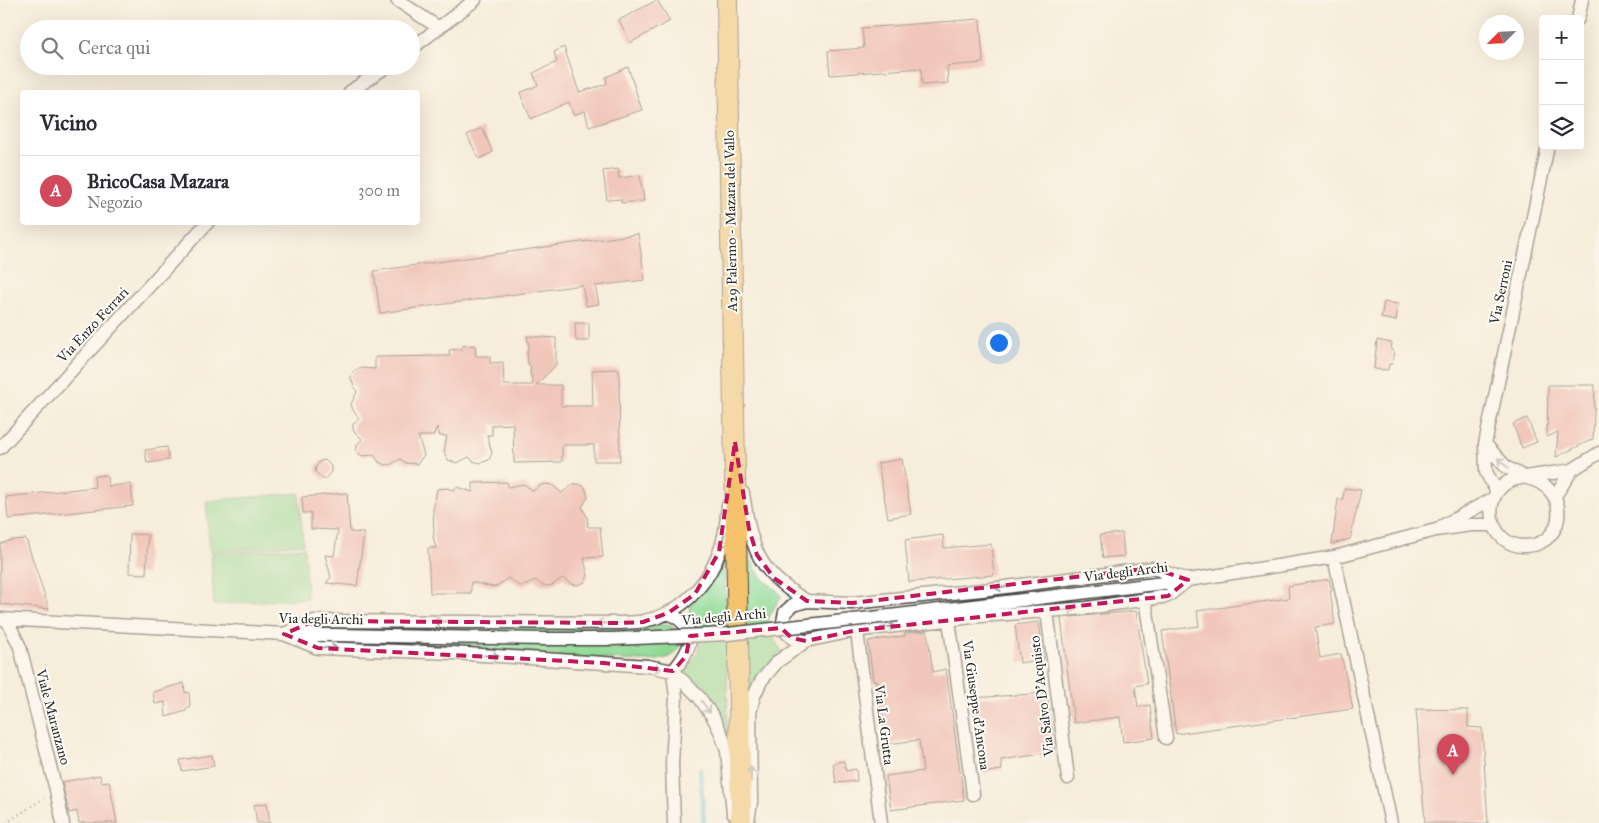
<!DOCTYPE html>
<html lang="it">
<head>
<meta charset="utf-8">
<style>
  body { margin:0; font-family:"IM FELL Great Primer",serif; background:#f7f7f7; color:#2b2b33 }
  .controls { position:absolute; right:15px; top:15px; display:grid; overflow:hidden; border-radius:5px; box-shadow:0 5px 20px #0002 }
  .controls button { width:45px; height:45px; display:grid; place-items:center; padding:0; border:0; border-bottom:1px solid #e1e1e2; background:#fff; color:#2b2b33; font:25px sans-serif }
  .compass { position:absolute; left:1479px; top:15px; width:45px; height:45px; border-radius:50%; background:#fff; box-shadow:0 5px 20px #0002; rotate:246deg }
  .you { position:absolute; left:998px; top:342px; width:18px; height:18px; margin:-12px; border:4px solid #fff; border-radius:50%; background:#1a73e8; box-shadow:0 0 0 8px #1a73e833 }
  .badge { display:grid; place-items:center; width:32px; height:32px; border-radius:50%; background:#d1495b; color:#fff; font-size:16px; font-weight:700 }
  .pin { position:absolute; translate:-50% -41px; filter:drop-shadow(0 1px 2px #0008) }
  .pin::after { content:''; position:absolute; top:26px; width:18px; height:15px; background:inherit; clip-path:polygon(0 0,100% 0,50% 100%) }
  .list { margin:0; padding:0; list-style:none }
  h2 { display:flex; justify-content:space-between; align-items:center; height:65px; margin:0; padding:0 20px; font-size:21px }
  h2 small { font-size:16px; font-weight:400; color:#7c7c81 }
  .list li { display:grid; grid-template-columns:32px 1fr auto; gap:15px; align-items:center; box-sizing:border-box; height:70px; padding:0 20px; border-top:1px solid #e1e1e2 }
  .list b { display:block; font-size:19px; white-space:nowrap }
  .list p { margin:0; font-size:16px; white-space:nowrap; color:#7c7c81 }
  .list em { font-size:16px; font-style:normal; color:#7c7c81 }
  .icon { flex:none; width:28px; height:28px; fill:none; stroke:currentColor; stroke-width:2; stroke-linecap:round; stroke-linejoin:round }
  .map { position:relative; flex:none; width:1599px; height:823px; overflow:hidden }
  .search { position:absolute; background:#fff; box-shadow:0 5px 20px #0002; left:20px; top:20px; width:400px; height:55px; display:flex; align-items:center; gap:12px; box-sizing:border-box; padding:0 18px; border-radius:28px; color:#7c7c81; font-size:19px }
  .panel { position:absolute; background:#fff; box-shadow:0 5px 20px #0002; left:20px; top:90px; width:400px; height:135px; border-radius:5px }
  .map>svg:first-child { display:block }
</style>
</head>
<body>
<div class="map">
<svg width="1599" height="823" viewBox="0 0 1599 823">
  <rect width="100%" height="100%" fill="#fdfcf7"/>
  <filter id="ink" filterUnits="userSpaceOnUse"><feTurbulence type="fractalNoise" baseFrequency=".02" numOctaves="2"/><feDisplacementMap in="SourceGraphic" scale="10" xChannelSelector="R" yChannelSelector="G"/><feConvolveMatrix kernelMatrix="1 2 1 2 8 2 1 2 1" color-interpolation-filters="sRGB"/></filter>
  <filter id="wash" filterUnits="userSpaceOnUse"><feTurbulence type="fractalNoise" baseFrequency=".0096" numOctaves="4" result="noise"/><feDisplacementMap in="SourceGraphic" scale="20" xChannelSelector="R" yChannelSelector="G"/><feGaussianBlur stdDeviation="1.12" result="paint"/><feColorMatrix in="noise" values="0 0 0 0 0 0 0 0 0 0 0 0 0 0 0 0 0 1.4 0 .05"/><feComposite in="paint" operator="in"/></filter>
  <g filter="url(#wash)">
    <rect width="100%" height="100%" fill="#f7eddb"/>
    <path fill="#90d994" stroke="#5e8260" d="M 299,493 L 303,544 L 210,552 L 206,501 Z
      M 304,547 L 307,598 L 214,605 L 211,554 Z
      M 745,548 C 752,559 755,571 764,580 C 770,586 779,590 781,597 C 763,623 764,624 781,650 L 781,652 L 748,700 Z
      M 723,559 L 726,604 L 728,731 L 727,734 L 683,672 L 697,654 L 700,644 L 698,630 L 689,614 L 690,605 Z
      M 450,625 L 605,627 L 669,625 L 677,630 L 679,648 C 670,661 656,660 642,661 L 452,650 Z"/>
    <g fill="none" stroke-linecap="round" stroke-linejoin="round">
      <path stroke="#5bc7d4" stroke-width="4.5" d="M 700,769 L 704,823"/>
    </g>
    <g id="blocks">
      <path fill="#eb9995" d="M 657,0 L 670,21 L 630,43 L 619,20 Z
        M 980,19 L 983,63 L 947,66 L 948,83 L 922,85 L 921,68 L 830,75 L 828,51 L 864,48 L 862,28 Z
        M 564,47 L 579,92 L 607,84 L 606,77 L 628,67 L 642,110 L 589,127 L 585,111 L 573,115 L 569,102 L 531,119 L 520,93 L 538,85 L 533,73 L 557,62 L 554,52 Z
        M 482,128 L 493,152 L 479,159 L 467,135 Z
        M 618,169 L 619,178 L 640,175 L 644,201 L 621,203 L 621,199 L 607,200 L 603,171 Z
        M 638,234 L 645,280 L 595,286 L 599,304 L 586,306 L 582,285 L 380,313 L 374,271 Z
        M 1384,302 L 1398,304 L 1396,321 L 1381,318 Z
        M 575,323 L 589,323 L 589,341 L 576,341 Z
        M 527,336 L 556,338 L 556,365 L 536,385 L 561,385 L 561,406 L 593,406 L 592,370 L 619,369 L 620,461 L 594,461 L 594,445 L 562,445 L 562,462 L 514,463 L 513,424 L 492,425 L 492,435 L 487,435 L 492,453 L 489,460 L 480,463 L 473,461 L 469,457 L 457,463 L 448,460 L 444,452 L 447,436 L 440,436 L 437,427 L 433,436 L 418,436 L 424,455 L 417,464 L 406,463 L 400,459 L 392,464 L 385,465 L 379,462 L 374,455 L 362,456 L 356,451 L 357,445 L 362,439 L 353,430 L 353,424 L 359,419 L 353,410 L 351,404 L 357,392 L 351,379 L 351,375 L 356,370 L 362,368 L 375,369 L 375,357 L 450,356 L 449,350 L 462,349 L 462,346 L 475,345 L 476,356 L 490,356 L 490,363 L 503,362 L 504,385 L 533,385 L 530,372 L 531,367 L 528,364 L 527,351 L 529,348 Z
        M 1377,340 L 1392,343 L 1391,350 L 1394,351 L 1392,364 L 1389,364 L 1388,370 L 1374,369 Z
        M 1548,385 L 1595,385 L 1593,439 L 1556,457 L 1558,432 L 1547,437 Z
        M 1527,418 L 1537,442 L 1522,448 L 1513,424 Z
        M 167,447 L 169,460 L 147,463 L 145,450 Z
        M 902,459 L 911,514 L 888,518 L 878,463 Z
        M 325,460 L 331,466 L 331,472 L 324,480 L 315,472 L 316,466 L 320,461 Z
        M 107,475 L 108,486 L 131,484 L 133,506 L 8,519 L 6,497 L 95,487 L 94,476 Z
        M 507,482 L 508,487 L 524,484 L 533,491 L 539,486 L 545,484 L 552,485 L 562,493 L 573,484 L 579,484 L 585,487 L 588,497 L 582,507 L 587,517 L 588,527 L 600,527 L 603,557 L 584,558 L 588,576 L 585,582 L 578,585 L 571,584 L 563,578 L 552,585 L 548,586 L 542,585 L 535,580 L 527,585 L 520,586 L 508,578 L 497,586 L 493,587 L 471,582 L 471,593 L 430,593 L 428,548 L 436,548 L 433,537 L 434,533 L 433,510 L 437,489 L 446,488 L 454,490 L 456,487 L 473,492 L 473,483 Z
        M 1345,488 L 1361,490 L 1350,539 L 1332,544 L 1338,499 L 1342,500 Z
        M 347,493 L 350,532 L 364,533 L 357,586 L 326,583 L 331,577 L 325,555 L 334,556 L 338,530 L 311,529 L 311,513 L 303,513 L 302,497 Z
        M 1122,533 L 1124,556 L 1103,558 L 1100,535 Z
        M 130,534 L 148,535 L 146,574 L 129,573 Z
        M 943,535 L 944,548 L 991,544 L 994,575 L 909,582 L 905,540 Z
        M 26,539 L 49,609 L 0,604 L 0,544 L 11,540 Z
        M 1329,579 L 1332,591 L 1330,591 L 1335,624 L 1315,627 L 1320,658 L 1341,654 L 1353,709 L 1176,734 L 1162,631 L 1199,626 L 1197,611 L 1289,598 L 1288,586 Z
        M 1136,611 L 1147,684 L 1135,686 L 1138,707 L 1150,705 L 1154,738 L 1123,742 L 1120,717 L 1074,723 L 1061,618 Z
        M 1039,622 L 1044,659 L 1020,663 L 1015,625 Z
        M 927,631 L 933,672 L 946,669 L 964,800 L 891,810 L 886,776 L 923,771 L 919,740 L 887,744 L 876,680 L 873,681 L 868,641 L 905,636 L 905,633 Z
        M 184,683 L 185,693 L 189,692 L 190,708 L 186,709 L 186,711 L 166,717 L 165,702 L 155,704 L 153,692 Z
        M 1047,693 L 1055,752 L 1001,760 L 1002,770 L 982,773 L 972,698 Z
        M 1416,709 L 1468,710 L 1468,727 L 1482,728 L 1488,823 L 1425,823 Z
        M 212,755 L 214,766 L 182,771 L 180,760 Z
        M 844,761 L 846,771 L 856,769 L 857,781 L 836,783 L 833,763 Z
        M 100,775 L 101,782 L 109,781 L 117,823 L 79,823 L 77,811 L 69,813 L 62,782 Z
        M 267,803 L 270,823 L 257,823 L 254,805 Z"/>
    </g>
  </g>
  <g filter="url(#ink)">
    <use href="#blocks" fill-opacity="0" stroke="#4a4845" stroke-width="1"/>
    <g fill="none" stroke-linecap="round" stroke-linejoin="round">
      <g stroke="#4a4845" stroke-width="15">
        <path id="street" d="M 397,0 L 439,28
          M 1578,19 L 1582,0
          M 411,49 L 475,0
          M 350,92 L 387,66
          M 1485,444 L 1506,467 L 1524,477
          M 0,448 L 208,222
          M 1527,478 C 1571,487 1567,544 1526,546 C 1491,548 1478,499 1508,482 C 1519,476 1557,473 1572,470
          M 1497,492 L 1486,472 L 1485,444 L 1548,146
          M 743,493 C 751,547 757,573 807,601
          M 1555,496 L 1572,470 L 1599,453
          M 1442,526 L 1494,498
          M 1334,557 L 1391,823
          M 1145,599 L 1166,738
          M 1047,611 L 1068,778
          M 668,613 C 701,628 692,649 673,671 L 676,698 L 672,763 L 674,823
          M 898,615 L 1188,580 L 1334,557 L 1436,530 L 1471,525 L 1493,525
          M 0,619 L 284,634 L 548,639
          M 7,620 L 20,647 L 56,790 L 63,823
          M 949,620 L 973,794
          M 857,631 L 881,823
          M 284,634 L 314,621 L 621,623 C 629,622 637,623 644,621 C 686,613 715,576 724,536 C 726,526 727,515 728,505
          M 284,634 L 318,648 L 453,653 L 604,663 L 648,666 L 673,671 L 699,697 L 713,717 L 721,733 L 727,751 L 733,813
          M 806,641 L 792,638 L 786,632 L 783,622 L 785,612 L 793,605 L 807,601 L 852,603 L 982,590 L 1153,568 L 1185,579
          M 748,821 L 751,802 L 750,713 L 754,696 L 761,681 L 777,662 L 806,641 L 853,631 L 981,616 L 1087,608 L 1168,596 L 1188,580"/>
      </g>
      <g stroke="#4a4845" stroke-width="22">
        <path id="primary" d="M 727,0 L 741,823"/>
      </g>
      <path stroke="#4a4845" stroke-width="2.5" stroke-dasharray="1 4" stroke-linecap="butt" d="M 6,823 L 44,798"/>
      <use href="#street" stroke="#fff" stroke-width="12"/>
      <use href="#primary" stroke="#f3c26a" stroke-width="20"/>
      <g stroke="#4a4845" stroke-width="15" stroke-linecap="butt">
        <path id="street-bridge" d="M 548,639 L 612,639 L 728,634 L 898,615"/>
      </g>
      <use href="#street-bridge" stroke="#fff" stroke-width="12"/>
    </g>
    <defs><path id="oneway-shaft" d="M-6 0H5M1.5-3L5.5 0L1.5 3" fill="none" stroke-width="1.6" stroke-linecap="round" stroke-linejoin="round" transform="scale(1.25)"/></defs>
    <g stroke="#a0a0a0">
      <use href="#oneway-shaft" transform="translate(1503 463) rotate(-137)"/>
      <use href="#oneway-shaft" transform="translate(722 542) rotate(107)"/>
      <use href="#oneway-shaft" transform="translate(1002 587) rotate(173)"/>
      <use href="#oneway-shaft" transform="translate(1068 610) rotate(-4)"/>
      <use href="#oneway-shaft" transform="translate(441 621) rotate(-179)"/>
      <use href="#oneway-shaft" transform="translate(604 623) rotate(-179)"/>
      <use href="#oneway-shaft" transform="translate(888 627) rotate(-7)"/>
      <use href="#oneway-shaft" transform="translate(330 648) rotate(2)"/>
      <use href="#oneway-shaft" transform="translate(492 656) rotate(4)"/>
      <use href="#oneway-shaft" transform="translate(654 668) rotate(10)"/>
      <use href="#oneway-shaft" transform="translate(706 707) rotate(54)"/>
      <use href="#oneway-shaft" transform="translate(751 774) rotate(-91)"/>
    </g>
  </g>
  <path d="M0 0H1599V823H0ZM 735,442 L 749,529 L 757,555 L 774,578 L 807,601 L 852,603 L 1153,568 L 1188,580 L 1168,596 L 853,631 L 806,641 L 792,638 L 781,628 L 690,636 L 686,656 L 673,671 L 604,663 L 318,648 L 284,634 L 314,621 L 621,623 L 643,622 L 668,613 L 695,594 L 719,552 Z" fill="#f7eddb" fill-opacity=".55" fill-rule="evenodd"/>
  <path fill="none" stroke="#c2185b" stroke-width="4" stroke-dasharray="10 6" stroke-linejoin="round" d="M 735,442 L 749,529 L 757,555 L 774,578 L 807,601 L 852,603 L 1153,568 L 1188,580 L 1168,596 L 853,631 L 806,641 L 792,638 L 781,628 L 690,636 L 686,656 L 673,671 L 604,663 L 318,648 L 284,634 L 314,621 L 621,623 L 643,622 L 668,613 L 695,594 L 719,552 Z"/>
  <g text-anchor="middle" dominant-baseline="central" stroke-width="4" stroke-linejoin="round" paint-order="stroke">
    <g font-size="14" fill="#2b2b2b" stroke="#fdfcf7">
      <text transform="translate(731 221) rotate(-91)">A29 Palermo - Mazara del Vallo</text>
      <text transform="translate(1501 292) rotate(-78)">Via Serroni</text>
      <text transform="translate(93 325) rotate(-47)">Via Enzo Ferrari</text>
      <text transform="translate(1126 572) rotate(-7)">Via degli Archi</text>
      <text transform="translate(724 617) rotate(-5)">Via degli Archi</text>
      <text transform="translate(321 619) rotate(1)">Via degli Archi</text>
      <text transform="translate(1042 696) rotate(-97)">Via Salvo D'Acquisto</text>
      <text transform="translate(976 705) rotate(82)">Via Giuseppe d'Ancona</text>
      <text transform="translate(53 717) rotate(75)">Viale Maranzano</text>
      <text transform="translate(884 725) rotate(83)">Via La Grutta</text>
    </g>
  </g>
</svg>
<div class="controls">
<button>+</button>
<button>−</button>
<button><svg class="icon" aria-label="layers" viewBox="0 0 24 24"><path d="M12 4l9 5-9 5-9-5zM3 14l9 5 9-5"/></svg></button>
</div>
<svg class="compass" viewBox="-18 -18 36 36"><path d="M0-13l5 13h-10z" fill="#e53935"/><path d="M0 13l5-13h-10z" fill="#7c7c81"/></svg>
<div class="you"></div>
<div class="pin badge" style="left:1453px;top:775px">A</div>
<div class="search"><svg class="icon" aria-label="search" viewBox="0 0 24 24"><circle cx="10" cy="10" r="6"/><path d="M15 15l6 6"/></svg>Cerca qui</div>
<section class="panel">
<h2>Vicino<small></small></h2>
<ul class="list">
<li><span class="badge">A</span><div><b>BricoCasa Mazara</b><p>Negozio</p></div><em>300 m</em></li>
</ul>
</section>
</div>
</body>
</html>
